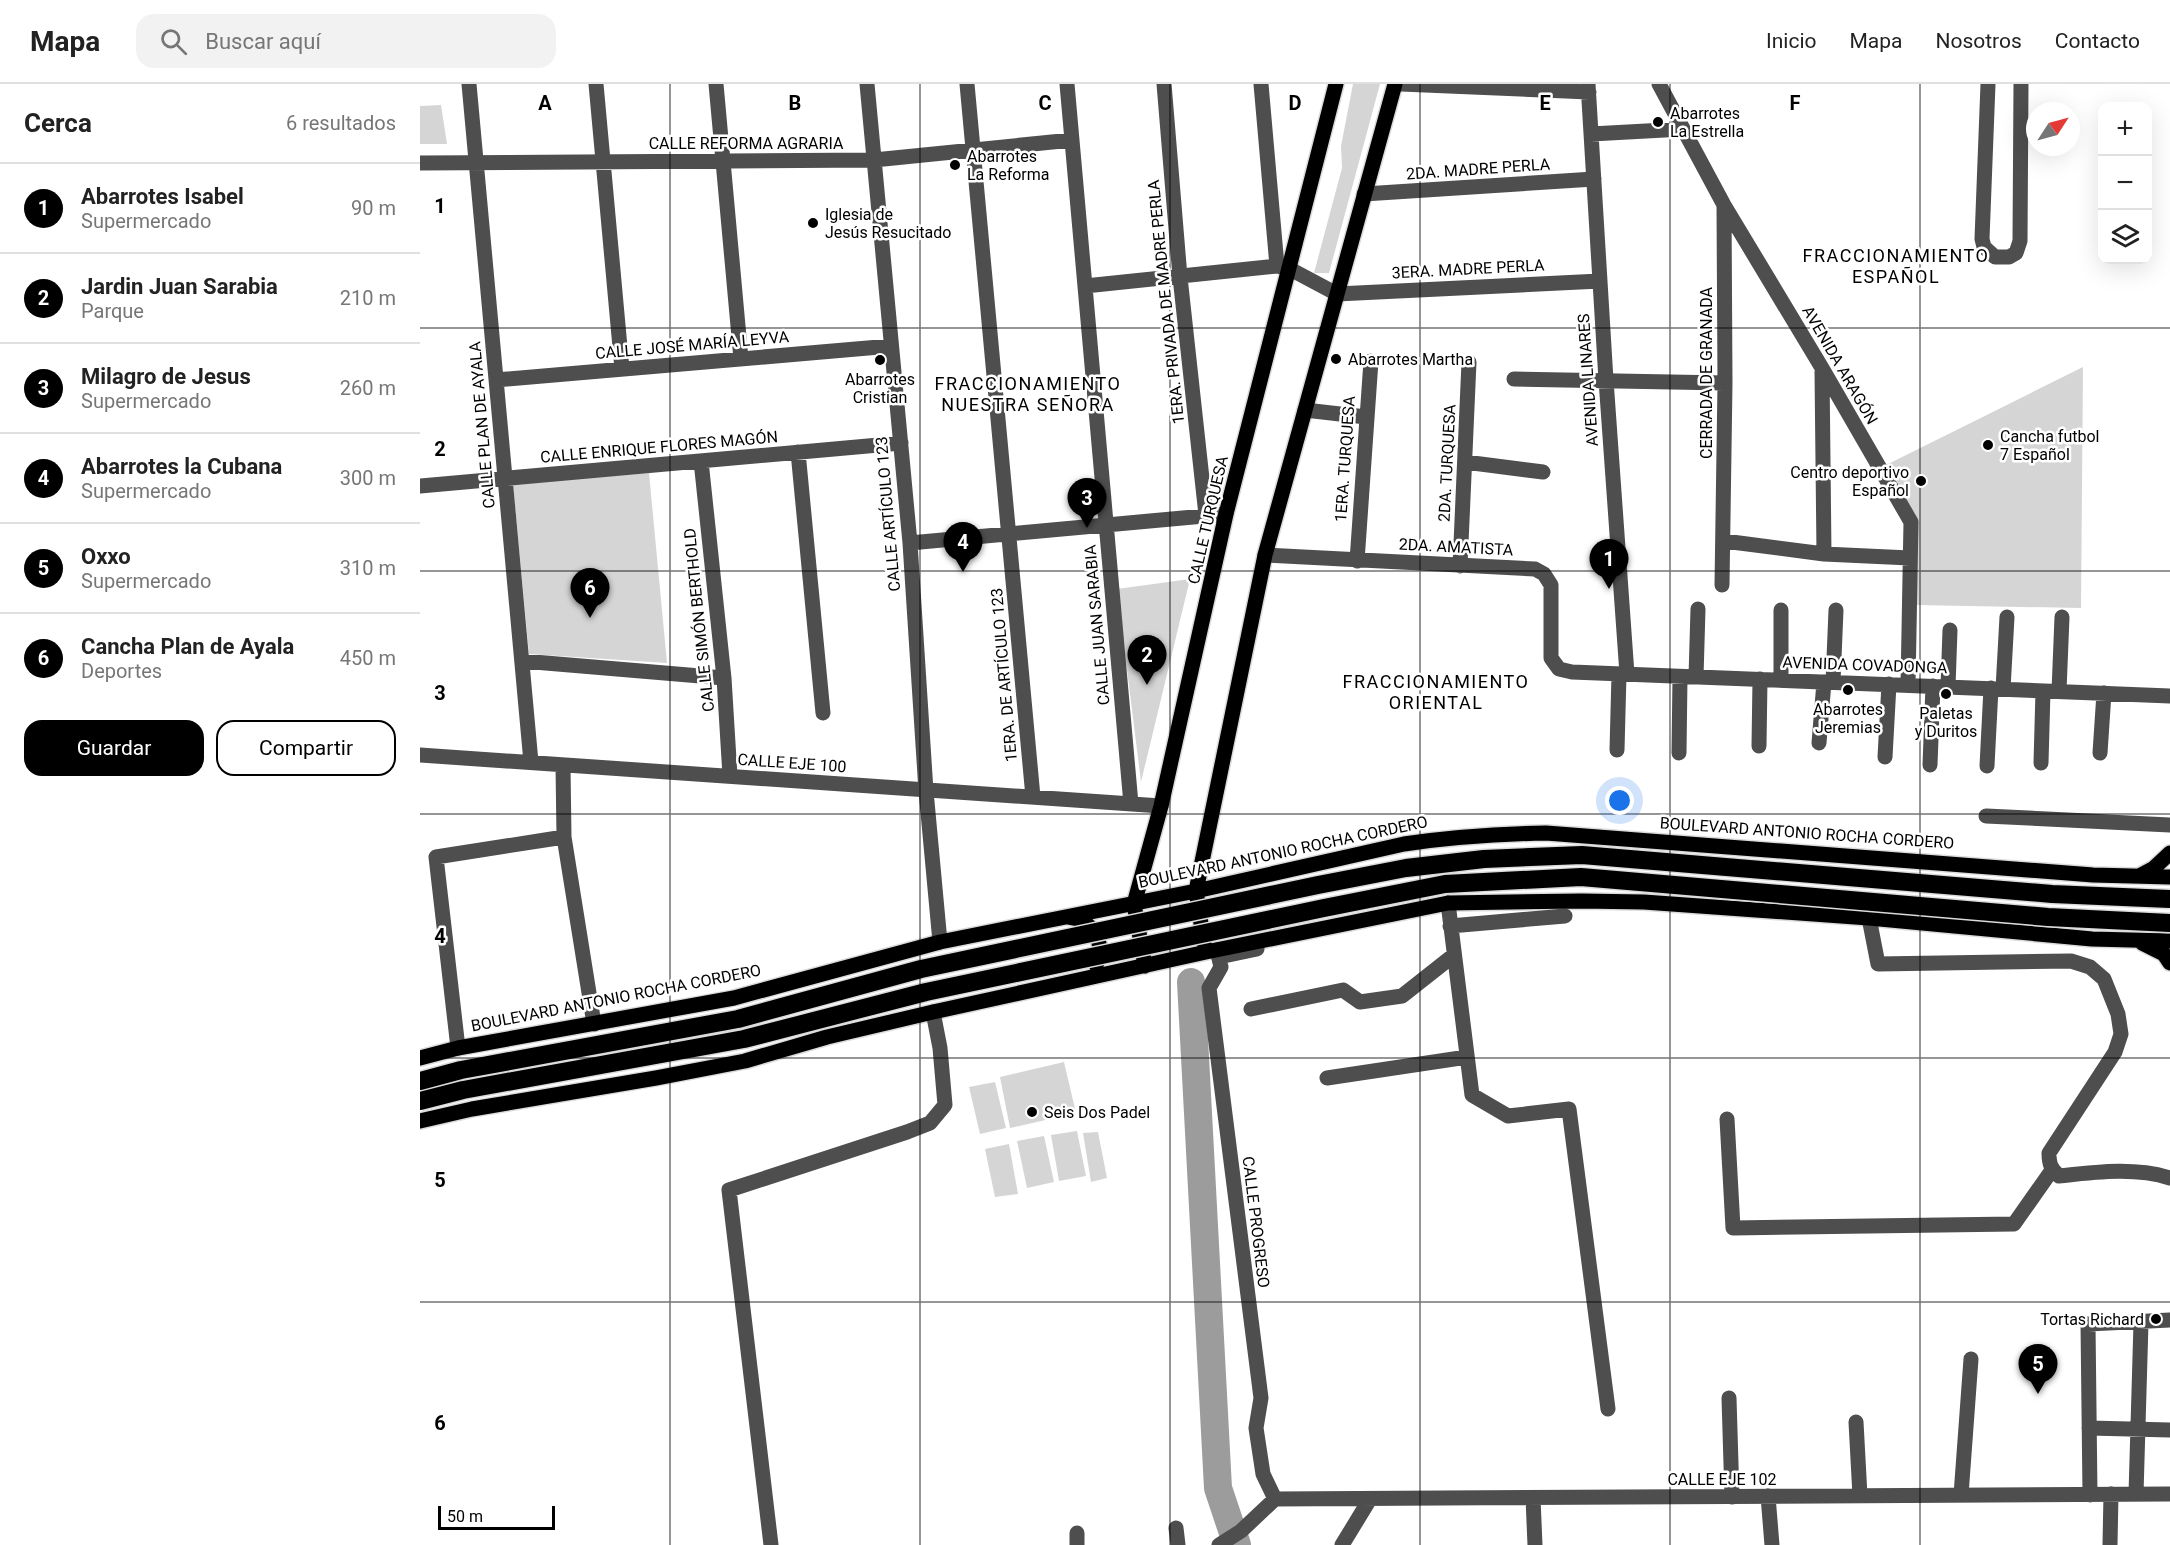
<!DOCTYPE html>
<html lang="es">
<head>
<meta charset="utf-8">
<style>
  body { margin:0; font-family:Roboto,sans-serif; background:#f2f2f2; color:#222 }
  .controls { position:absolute; right:18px; top:18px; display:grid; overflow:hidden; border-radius:12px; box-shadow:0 6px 24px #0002 }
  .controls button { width:54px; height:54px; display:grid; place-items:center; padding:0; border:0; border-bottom:2px solid #e0e0e0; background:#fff; color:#222; font:30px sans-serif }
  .compass { position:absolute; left:1606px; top:18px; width:54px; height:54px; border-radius:50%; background:#fff; box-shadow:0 6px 24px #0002; rotate:54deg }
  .scale { position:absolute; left:18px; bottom:15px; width:117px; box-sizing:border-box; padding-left:6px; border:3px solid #000; border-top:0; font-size:16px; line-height:21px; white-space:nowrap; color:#000; -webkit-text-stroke:4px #fff; paint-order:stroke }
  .you { position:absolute; left:1200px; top:717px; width:21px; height:21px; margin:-15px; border:4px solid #fff; border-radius:50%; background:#1a73e8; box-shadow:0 0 0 9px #1a73e833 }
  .badge { display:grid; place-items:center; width:39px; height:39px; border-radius:50%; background:#000; color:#fff; font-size:20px; font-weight:700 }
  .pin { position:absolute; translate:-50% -50px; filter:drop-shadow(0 2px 3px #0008) }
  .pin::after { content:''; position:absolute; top:32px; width:21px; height:18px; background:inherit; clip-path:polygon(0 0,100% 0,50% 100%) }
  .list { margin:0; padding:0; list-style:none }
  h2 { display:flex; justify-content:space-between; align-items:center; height:78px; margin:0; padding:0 24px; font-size:26px }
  h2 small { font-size:20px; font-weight:400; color:#767676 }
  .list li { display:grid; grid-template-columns:39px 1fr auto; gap:18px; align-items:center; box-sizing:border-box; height:90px; padding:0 24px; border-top:2px solid #e0e0e0 }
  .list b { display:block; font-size:22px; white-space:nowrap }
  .list p { margin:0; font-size:20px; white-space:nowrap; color:#767676 }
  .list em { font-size:20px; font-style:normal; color:#767676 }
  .actions { display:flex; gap:12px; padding:18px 24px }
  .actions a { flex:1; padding:14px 0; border:2px solid #000; border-radius:18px; text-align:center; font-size:21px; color:#000 }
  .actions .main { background:#000; color:#fff }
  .icon { flex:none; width:33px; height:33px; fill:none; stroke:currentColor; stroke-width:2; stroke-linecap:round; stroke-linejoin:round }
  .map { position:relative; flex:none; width:1750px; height:1461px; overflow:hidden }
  header { display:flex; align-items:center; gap:36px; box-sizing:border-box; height:84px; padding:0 30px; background:#fff; border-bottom:2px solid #e0e0e0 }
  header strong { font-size:28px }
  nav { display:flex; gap:33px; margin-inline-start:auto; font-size:21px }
  .search { width:420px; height:54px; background:#f2f2f2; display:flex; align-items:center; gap:15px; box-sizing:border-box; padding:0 21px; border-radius:18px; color:#767676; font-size:22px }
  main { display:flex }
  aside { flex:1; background:#fff }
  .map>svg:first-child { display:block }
</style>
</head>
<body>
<header>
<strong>Mapa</strong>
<div class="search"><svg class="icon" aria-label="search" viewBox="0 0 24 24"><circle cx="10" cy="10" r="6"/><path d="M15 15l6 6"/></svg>Buscar aquí</div>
<nav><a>Inicio</a><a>Mapa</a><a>Nosotros</a><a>Contacto</a></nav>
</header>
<main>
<aside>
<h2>Cerca<small>6 resultados</small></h2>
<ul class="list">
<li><span class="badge">1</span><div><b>Abarrotes Isabel</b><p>Supermercado</p></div><em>90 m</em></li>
<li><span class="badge">2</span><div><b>Jardin Juan Sarabia</b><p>Parque</p></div><em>210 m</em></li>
<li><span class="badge">3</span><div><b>Milagro de Jesus</b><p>Supermercado</p></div><em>260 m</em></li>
<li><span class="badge">4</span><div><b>Abarrotes la Cubana</b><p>Supermercado</p></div><em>300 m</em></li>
<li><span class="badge">5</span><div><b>Oxxo</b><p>Supermercado</p></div><em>310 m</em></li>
<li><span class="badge">6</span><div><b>Cancha Plan de Ayala</b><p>Deportes</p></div><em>450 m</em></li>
</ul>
<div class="actions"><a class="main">Guardar</a><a>Compartir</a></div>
</aside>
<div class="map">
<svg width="1750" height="1461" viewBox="0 0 1750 1461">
  <rect width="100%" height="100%" fill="#fff"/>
  <path fill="#d5d5d5" d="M 933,0 L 960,0 L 909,189 L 894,189 L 922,84 L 921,62 Z
    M 21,21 L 27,60 L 0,60 L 0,22 Z
    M 1663,283 L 1661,524 L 1495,521 L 1497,434 L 1466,381 Z
    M 229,389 L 247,579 L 109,570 L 93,400 Z
    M 770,495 L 721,698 L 697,505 Z
    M 644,978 L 656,1029 L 590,1044 L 580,993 Z
    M 575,998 L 586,1044 L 560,1050 L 549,1003 Z
    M 657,1047 L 666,1092 L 639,1097 L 631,1051 Z
    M 678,1048 L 687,1094 L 671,1098 L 663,1049 Z
    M 624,1052 L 634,1098 L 607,1104 L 597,1057 Z
    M 589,1060 L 598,1110 L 575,1113 L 565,1065 Z"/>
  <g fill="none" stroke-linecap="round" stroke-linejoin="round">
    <path stroke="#9c9c9c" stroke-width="28" d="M 771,898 L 798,1404 L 817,1461"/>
    <g stroke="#dbdbdb" stroke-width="18">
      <path id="major" d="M 1719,792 L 1734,784 L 1750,769
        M 648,833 C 672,835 687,859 676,881
        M 784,859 L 776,807 L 845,471 L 975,0
        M 1722,859 L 1744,870 L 1750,879
        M 725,882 L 714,820 L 741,722 L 806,430 L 916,0
        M 0,974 L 38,964 L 314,914 L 520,858 L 776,807 L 984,760 C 1032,753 1078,750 1126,749 L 1673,791 L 1750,793
        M 0,1037 L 52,1025 L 236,994 L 325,977 L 407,953 L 513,928 L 786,868 L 1028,819 L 1161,817 L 1224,818 L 1449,834 L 1672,855 L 1750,857"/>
    </g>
    <path stroke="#4e4e4e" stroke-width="15" d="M 49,0 L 111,678
      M 176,0 L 202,285
      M 296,0 L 321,275
      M 447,0 L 490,459 L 506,707 L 520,858
      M 547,0 L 613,713
      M 647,0 L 711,720
      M 744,0 L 760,193 L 786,431
      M 841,0 L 857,182
      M 981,0 L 1169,8
      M 1168,0 L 1186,296 L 1207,590
      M 1239,0 L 1304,121 L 1402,284 L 1491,438 L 1488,601
      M 1568,0 L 1562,155 L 1564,163 L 1575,173 L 1589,173 L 1596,169 L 1600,157 L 1601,0
      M 1171,50 L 1263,45
      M 0,79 L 454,76 L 652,56
      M 944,110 L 1174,95
      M 665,202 L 857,182 L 870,185 L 917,210 L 1180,197
      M 1402,287 L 1404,470
      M 1094,295 L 1305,299
      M 76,296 L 471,262
      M 885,326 L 946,333
      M 378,368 L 403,629
      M 281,377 L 304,594 L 310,692
      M 1045,378 L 1123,388
      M 0,402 L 481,359
      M 1304,457 L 1404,470 L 1490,474
      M 490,459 L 806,430
      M 845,471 L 1115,485 L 1124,490 L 1131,501 L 1131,574 L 1139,585 L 1152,588 L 1750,612
      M 937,477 L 951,277
      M 1040,482 L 1049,278
      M 1302,501 L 1305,299 L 1304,121
      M 102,577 L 304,594
      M 1276,593 L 1278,525
      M 1361,596 L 1361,526
      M 1413,598 L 1416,526
      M 1528,603 L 1530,546
      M 1583,605 L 1587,533
      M 1639,607 L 1642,533
      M 1399,659 L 1404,598
      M 1339,662 L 1340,595
      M 1197,666 L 1199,590
      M 1259,669 L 1260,593
      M 1680,669 L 1684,609
      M 0,671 L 741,722
      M 1465,673 L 1469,600
      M 1621,679 L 1623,607
      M 1510,681 L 1513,602
      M 1567,682 L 1571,604
      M 1566,732 L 1750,741
      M 144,753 L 174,940
      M 1028,819 L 1052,1011 L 1088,1032 L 1149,1025 L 1188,1325
      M 1449,834 L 1458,880 L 1651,877 L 1670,883 L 1684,895 L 1698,930 L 1701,950 L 1695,968 L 1629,1069 C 1629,1080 1631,1085 1639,1092 C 1676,1088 1715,1083 1750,1094
      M 1030,842 L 1145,832
      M 797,866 L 801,883 L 789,904 L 841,1314 L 836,1344 L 843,1390 L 855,1415
      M 799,873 L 837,865
      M 831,925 L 923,906 L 940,918 L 982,912 L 1034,871
      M 38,964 L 16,773 L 144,753 L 143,682
      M 907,994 L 1047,973
      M 1307,1035 L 1313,1144 L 1594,1140 L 1632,1086
      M 1309,1314 L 1312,1413
      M 1436,1338 L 1440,1412
      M 1669,1344 L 1750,1346
      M 1716,1410 L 1721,1239
      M 1541,1411 L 1551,1275
      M 1670,1411 L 1668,1240 L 1750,1236
      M 1348,1412 L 1352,1461
      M 1113,1414 L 1115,1461
      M 855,1415 L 1750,1410
      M 756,1444 L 758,1461
      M 657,1449 L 657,1461
      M 351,1461 L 309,1106 L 487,1048 L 510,1039 L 525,1021 L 520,964 L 513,928
      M 799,1461 L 821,1447 L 855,1415
      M 922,1461 L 950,1415
      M 1690,1461 L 1691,1410"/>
    <use href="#major" stroke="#000" stroke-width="15"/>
    <g stroke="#dbdbdb" stroke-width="21" stroke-linecap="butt">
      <path id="highway-bridge" d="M 0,997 L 41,986 L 318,935 L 501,885 L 898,801 L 986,784 L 1064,775 L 1162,771 L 1632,810 L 1750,815
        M 0,1017 L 43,1006 L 324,955 L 506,908 L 904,824 L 1025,800 L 1161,793 L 1628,833 L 1750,839"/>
    </g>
    <use href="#highway-bridge" stroke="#000" stroke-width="18"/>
  </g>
  <path fill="none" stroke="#000" stroke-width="1.5" stroke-opacity="0.55" d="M 250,0 L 250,1461M 500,0 L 500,1461M 750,0 L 750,1461M 1000,0 L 1000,1461M 1250,0 L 1250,1461M 1500,0 L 1500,1461M 0,244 L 1750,244M 0,487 L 1750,487M 0,730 L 1750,730M 0,974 L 1750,974M 0,1218 L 1750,1218"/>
  <g fill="#000" stroke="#fff" stroke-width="2">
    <circle cx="1238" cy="38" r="6"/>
    <circle cx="535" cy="81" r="6"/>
    <circle cx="393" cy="139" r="6"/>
    <circle cx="916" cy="275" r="6"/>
    <circle cx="460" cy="276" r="6"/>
    <circle cx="1568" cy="361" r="6"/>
    <circle cx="1501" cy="397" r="6"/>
    <circle cx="1428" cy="606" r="6"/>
    <circle cx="1526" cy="610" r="6"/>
    <circle cx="612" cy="1028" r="6"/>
    <circle cx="1736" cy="1235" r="6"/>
  </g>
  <g text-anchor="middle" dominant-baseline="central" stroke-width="5" stroke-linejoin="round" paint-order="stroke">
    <g font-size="16" fill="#000" stroke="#fff" text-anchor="start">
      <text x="1250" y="29">Abarrotes<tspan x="1250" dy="18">La Estrella</tspan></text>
      <text x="547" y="72">Abarrotes<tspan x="547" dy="18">La Reforma</tspan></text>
      <text x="405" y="130">Iglesia de<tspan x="405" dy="18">Jesús Resucitado</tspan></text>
      <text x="928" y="275">Abarrotes Martha</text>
      <text x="460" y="295" text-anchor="middle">Abarrotes<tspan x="460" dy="18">Cristian</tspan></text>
      <text x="1580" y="352">Cancha futbol<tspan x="1580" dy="18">7 Español</tspan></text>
      <text x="1489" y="388" text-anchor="end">Centro deportivo<tspan x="1489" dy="18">Español</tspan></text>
      <text x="1428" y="625" text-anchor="middle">Abarrotes<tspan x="1428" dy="18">Jeremias</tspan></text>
      <text x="1526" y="629" text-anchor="middle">Paletas<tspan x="1526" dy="18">y Duritos</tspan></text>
      <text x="624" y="1028">Seis Dos Padel</text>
      <text x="1724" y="1235" text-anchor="end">Tortas Richard</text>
    </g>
    <g font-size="16" fill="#000" stroke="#fff">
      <text x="326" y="59">CALLE REFORMA AGRARIA</text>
      <text transform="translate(1058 85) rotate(-4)">2DA. MADRE PERLA</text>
      <text transform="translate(1048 185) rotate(-3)">3ERA. MADRE PERLA</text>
      <text transform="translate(746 218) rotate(-96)">1ERA. PRIVADA DE MADRE PERLA</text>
      <text transform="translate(272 261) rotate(-5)">CALLE JOSÉ MARÍA LEYVA</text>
      <text transform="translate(1420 281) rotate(60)">AVENIDA ARAGÓN</text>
      <text transform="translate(1286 289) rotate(-90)">CERRADA DE GRANADA</text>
      <text transform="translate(1168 296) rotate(-94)">AVENIDA LINARES</text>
      <text transform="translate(62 341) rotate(-95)">CALLE PLAN DE AYALA</text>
      <text transform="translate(239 363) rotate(-5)">CALLE ENRIQUE FLORES MAGÓN</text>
      <text transform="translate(925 375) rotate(-86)">1ERA. TURQUESA</text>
      <text transform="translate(1027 379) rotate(-87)">2DA. TURQUESA</text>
      <text transform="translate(468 430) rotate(-95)">CALLE ARTÍCULO 123</text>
      <text transform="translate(788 436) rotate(-77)">CALLE TURQUESA</text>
      <text transform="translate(1036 463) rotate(3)">2DA. AMATISTA</text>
      <text transform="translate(279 536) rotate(-96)">CALLE SIMÓN BERTHOLD</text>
      <text transform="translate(677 541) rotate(-95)">CALLE JUAN SARABIA</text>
      <text transform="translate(1445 581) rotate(2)">AVENIDA COVADONGA</text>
      <text transform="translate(584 591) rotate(-95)">1ERA. DE ARTÍCULO 123</text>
      <text transform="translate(372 679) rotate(4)">CALLE EJE 100</text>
      <text transform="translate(1387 749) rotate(4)">BOULEVARD ANTONIO ROCHA CORDERO</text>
      <text transform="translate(863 768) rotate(-12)">BOULEVARD ANTONIO ROCHA CORDERO</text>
      <text transform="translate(196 914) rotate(-11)">BOULEVARD ANTONIO ROCHA CORDERO</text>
      <text transform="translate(836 1138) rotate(83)">CALLE PROGRESO</text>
      <text x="1302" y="1395">CALLE EJE 102</text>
    </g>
    <g font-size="18" letter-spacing="1.5" fill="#000" stroke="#fff">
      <text x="1476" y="171">FRACCIONAMIENTO<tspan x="1476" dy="21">ESPAÑOL</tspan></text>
      <text x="608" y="299">FRACCIONAMIENTO<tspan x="608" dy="21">NUESTRA SEÑORA</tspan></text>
      <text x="1016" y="597">FRACCIONAMIENTO<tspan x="1016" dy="21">ORIENTAL</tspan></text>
    </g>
  </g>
  <g font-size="20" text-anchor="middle" font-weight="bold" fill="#000" stroke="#fff" stroke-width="5" stroke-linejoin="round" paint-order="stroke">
    <text x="125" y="26">A</text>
    <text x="375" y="26">B</text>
    <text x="625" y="26">C</text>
    <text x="875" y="26">D</text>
    <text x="1125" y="26">E</text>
    <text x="1375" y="26">F</text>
    <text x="20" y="129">1</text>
    <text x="20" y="372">2</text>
    <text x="20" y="616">3</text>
    <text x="20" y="859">4</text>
    <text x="20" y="1103">5</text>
    <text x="20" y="1346">6</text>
  </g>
</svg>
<div class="controls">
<button>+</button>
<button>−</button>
<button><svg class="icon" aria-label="layers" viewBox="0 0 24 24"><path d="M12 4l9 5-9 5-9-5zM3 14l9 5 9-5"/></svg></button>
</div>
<svg class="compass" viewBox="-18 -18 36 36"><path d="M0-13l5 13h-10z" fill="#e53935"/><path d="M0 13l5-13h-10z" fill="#767676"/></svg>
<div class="scale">50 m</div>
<div class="you"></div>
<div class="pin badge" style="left:1189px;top:505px">1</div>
<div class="pin badge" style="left:727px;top:601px">2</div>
<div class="pin badge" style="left:667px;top:444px">3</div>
<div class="pin badge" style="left:543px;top:488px">4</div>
<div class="pin badge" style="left:1618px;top:1310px">5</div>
<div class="pin badge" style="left:170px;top:534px">6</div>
</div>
</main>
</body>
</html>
